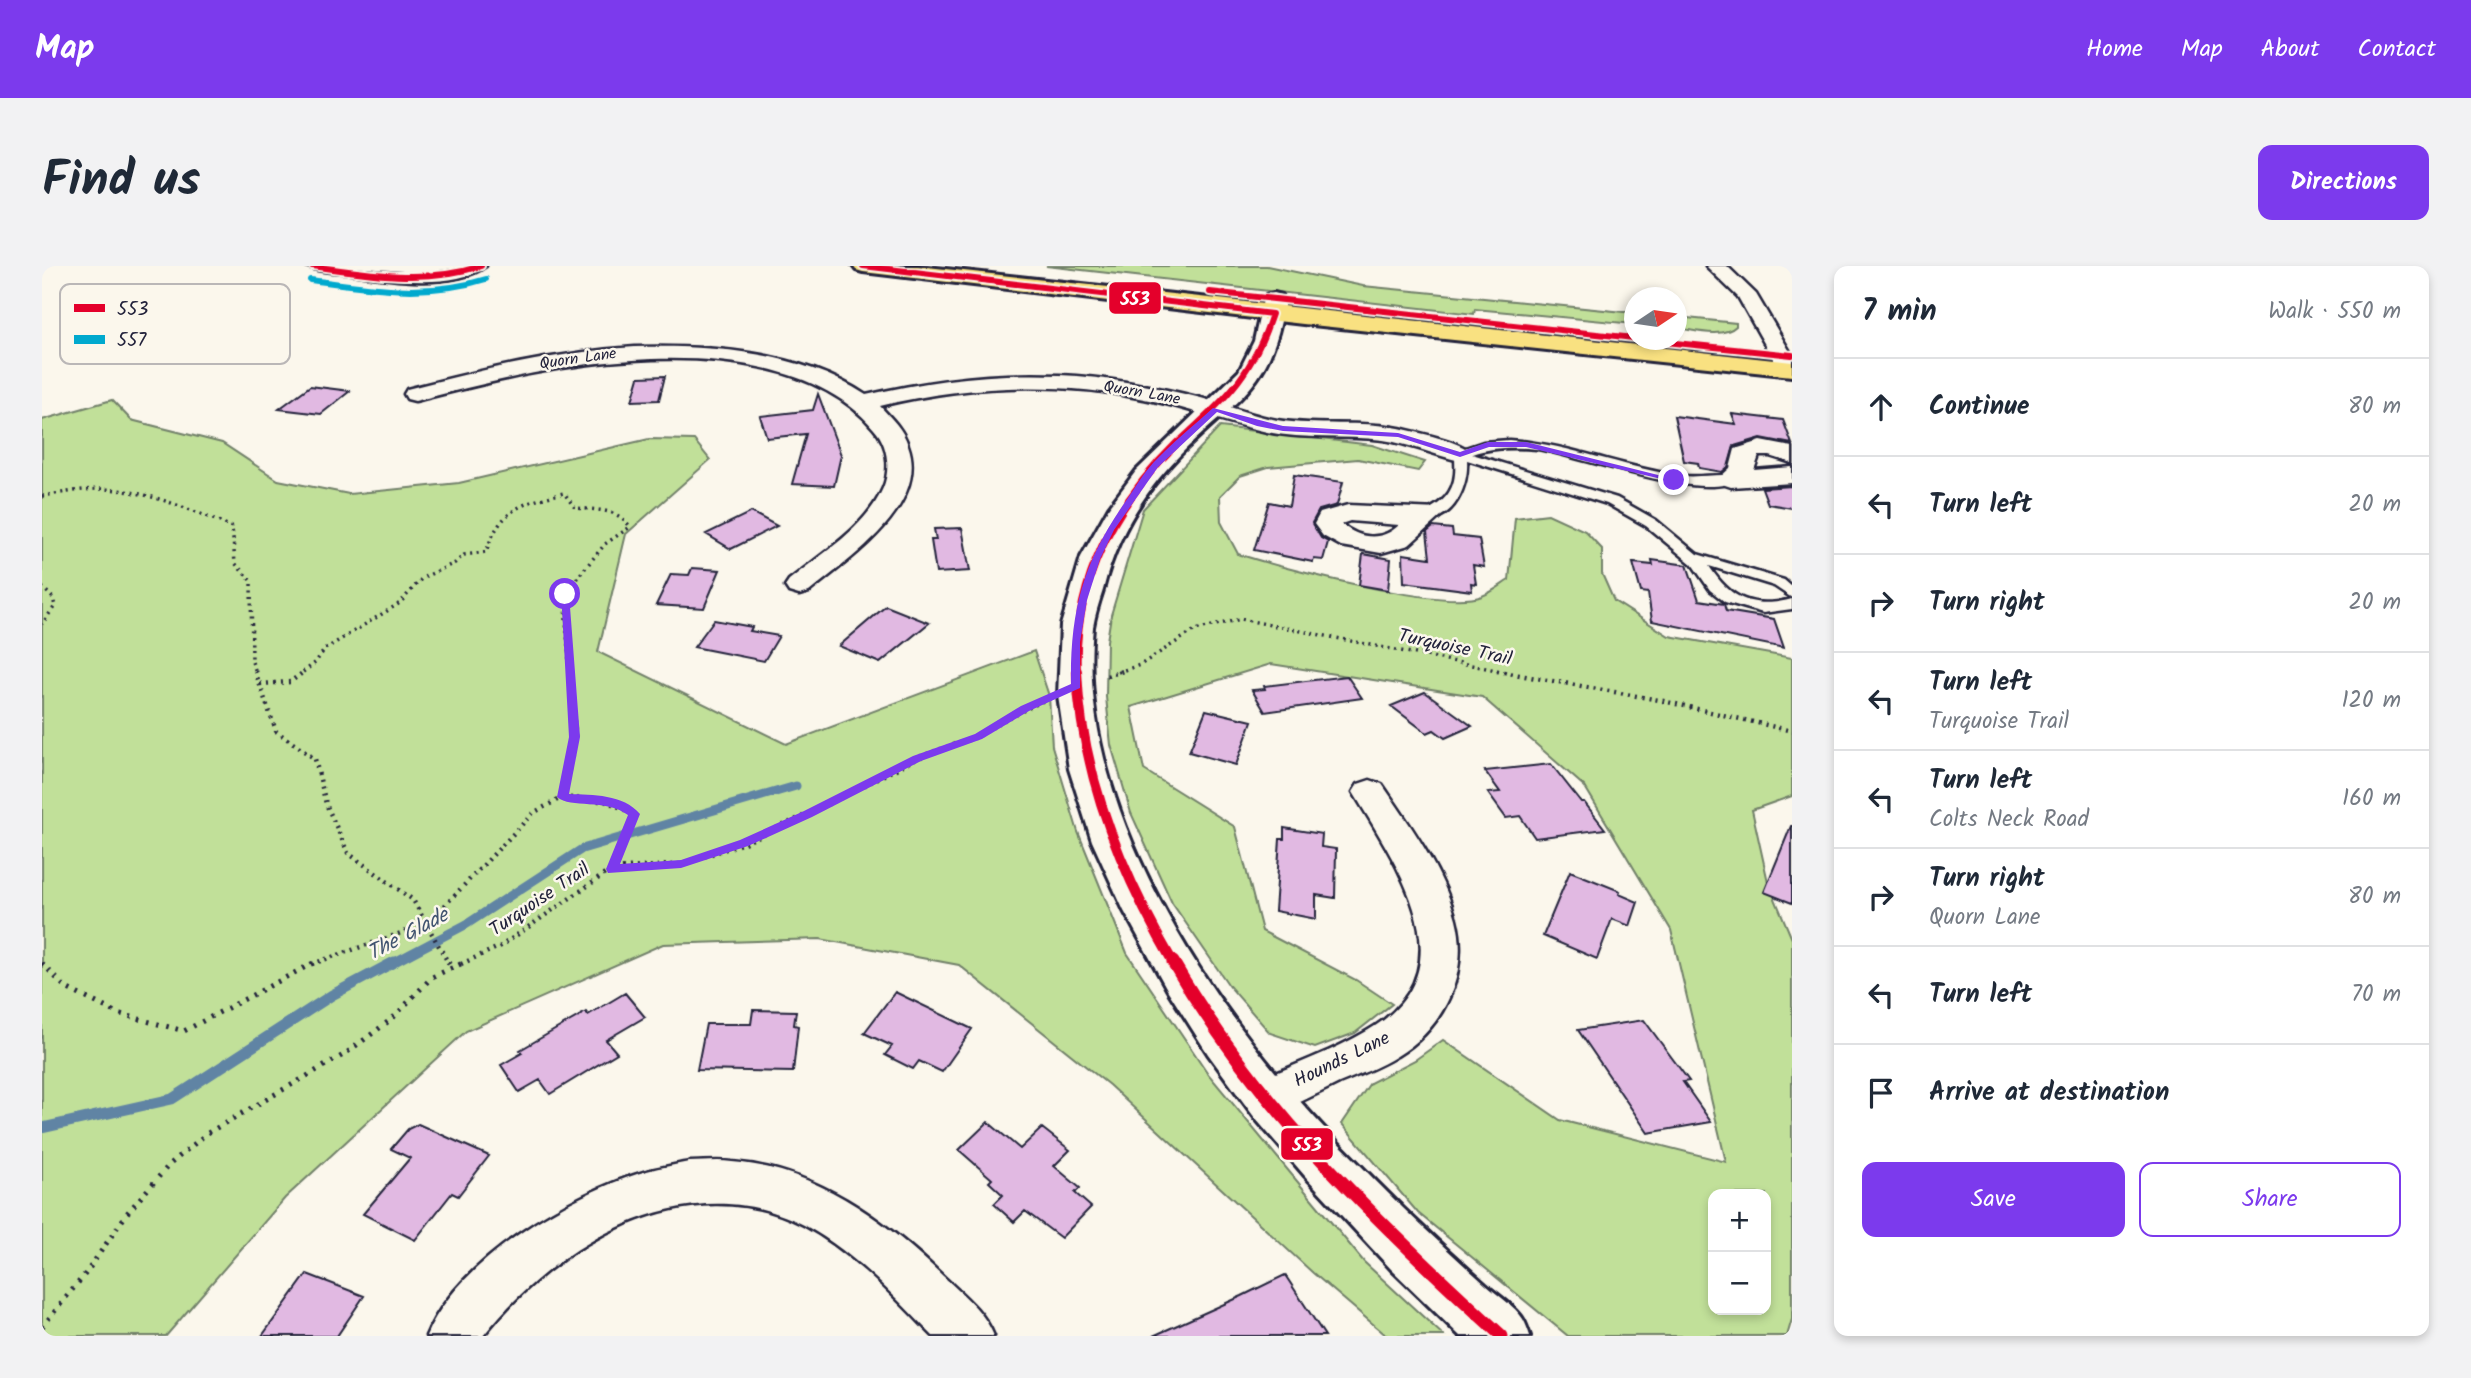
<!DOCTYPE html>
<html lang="en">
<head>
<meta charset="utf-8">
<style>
  body { margin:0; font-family:Kalam,sans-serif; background:#f2f2f3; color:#1f2937 }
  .controls { position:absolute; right:21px; bottom:21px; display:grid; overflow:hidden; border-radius:14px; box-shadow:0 4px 10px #0003 }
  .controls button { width:63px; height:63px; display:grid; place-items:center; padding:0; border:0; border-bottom:2px solid #e0e1e3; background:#fff; color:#1f2937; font:35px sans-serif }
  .compass { position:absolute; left:1582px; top:21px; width:63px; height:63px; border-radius:50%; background:#fff; box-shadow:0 4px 10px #0003; rotate:77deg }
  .stop { position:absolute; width:21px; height:21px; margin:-16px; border:5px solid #7c3aed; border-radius:50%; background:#fff }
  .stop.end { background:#7c3aed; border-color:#fff; box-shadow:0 2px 7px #0008 }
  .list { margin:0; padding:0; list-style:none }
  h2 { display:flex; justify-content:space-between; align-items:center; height:91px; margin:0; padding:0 28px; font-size:30px }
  h2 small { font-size:23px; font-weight:400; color:#747a83 }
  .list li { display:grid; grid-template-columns:46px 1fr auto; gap:21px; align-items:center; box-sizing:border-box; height:98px; padding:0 28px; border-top:2px solid #e0e1e3 }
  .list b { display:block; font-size:26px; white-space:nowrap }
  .list p { margin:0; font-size:23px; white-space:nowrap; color:#747a83 }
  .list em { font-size:23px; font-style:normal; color:#747a83 }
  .actions { display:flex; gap:14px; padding:21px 28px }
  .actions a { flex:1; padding:16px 0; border:2px solid #7c3aed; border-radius:14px; text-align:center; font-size:24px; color:#7c3aed }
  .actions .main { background:#7c3aed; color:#fff }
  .icon { flex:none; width:38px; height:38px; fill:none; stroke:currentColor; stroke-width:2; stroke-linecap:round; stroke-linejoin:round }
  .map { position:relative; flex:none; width:1750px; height:1070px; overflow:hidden; border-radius:14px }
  header { display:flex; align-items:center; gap:42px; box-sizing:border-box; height:98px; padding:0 35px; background:#7c3aed; color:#fff }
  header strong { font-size:33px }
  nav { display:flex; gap:38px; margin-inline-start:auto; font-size:24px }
  .intro { display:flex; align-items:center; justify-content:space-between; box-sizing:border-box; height:168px; padding:0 42px }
  h1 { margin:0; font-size:49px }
  .button { padding:18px 32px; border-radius:14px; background:#7c3aed; color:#fff; font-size:24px; font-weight:700 }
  main { display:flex; gap:42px; padding:0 42px }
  aside { flex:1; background:#fff; border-radius:14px; box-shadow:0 4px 10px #0003 }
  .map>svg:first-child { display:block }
</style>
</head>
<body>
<header>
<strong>Map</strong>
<nav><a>Home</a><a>Map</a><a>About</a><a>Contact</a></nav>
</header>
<div class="intro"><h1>Find us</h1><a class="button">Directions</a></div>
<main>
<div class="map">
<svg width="1750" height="1070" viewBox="0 0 1750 1070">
  <rect width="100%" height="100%" fill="#fbf7ec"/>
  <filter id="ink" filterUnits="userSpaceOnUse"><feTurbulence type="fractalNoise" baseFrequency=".0143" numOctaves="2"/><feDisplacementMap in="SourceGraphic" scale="14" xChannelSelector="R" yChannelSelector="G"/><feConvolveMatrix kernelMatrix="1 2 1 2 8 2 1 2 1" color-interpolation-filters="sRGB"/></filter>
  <g filter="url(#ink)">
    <path fill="#c1e099" stroke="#72816a" stroke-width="2" fill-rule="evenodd" d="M 1004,0 L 1225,0 L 1321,20 L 1592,47 L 1592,58 L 1433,43 L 1432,48 Z
      M 1635,51 L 1694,57 L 1694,60 C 1681,73 1651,64 1635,62 Z
      M 70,134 L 89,154 L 180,177 L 236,214 L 307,228 L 417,217 L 607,173 L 652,174 L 668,194 L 584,268 L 556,386 L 744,478 L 992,385 L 1007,430 L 1010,480 L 1036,566 L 1085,687 L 1167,809 L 1322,996 L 1402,1070 L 1345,1070 L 1271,1007 L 1067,819 L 917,699 L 778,673 L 621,678 L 424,765 L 243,932 L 124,1070 L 0,1070 L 0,154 Z
      M 1178,161 L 1330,179 L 1383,196 L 1376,205 L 1316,193 L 1226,201 L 1198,210 L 1178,230 L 1179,256 L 1196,288 C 1239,302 1402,345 1440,330 C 1449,327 1459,319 1467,314 L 1473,252 L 1506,248 L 1543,265 L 1560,283 L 1560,308 L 1572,335 L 1627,370 L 1750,392 L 1750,530 L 1710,544 L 1726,616 L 1750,673 L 1750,1053 L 1745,1070 L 1526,1070 L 1376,947 L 1300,858 L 1328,817 L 1373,794 L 1401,774 L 1518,854 L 1684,896 L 1629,664 L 1543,521 L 1440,431 L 1229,398 L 1089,441 L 1102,504 L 1193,561 L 1220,665 L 1314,714 L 1350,738 L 1313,767 L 1273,782 L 1228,767 L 1188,721 L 1130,637 L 1089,547 L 1069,479 L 1064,431 L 1065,375 L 1069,349 L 1101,243 ZM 1671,928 L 1724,928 L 1724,1044 L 1671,1044 Z"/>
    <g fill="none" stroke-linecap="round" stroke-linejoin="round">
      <path stroke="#6084a4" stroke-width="9" d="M 349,698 L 425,658 L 540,583 L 754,520"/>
      <path stroke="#6084a4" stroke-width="11" d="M 0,862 L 130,833 L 290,729 L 352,696"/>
    </g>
    <path fill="#e1b9e2" stroke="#22223b" stroke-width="2" d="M 623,110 L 617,134 L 590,135 L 597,111 Z
      M 268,120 L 308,125 L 279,148 L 237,143 Z
      M 776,128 L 799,189 L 792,220 L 750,218 L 764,168 L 725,172 L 718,150 L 771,144 Z
      M 1690,148 L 1741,154 L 1750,178 L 1719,172 L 1692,180 L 1686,201 L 1680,206 L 1657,202 L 1656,197 L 1642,195 L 1632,150 L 1694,158 Z
      M 1252,209 L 1301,216 L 1295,239 L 1277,244 L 1270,257 L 1279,272 L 1286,276 L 1281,294 L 1272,293 L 1271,296 L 1212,284 L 1227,236 L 1247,240 Z
      M 1750,220 L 1750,242 L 1726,238 L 1720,222 Z
      M 709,246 L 735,260 L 689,283 L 664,268 Z
      M 1391,261 L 1410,263 L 1411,270 L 1437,273 L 1442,301 L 1431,299 L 1434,318 L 1429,317 L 1430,325 L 1362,316 L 1361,288 L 1388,292 L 1385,266 Z
      M 920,262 L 928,305 L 894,307 L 889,274 L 894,274 L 892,263 Z
      M 1321,288 L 1349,293 L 1346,324 L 1317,319 Z
      M 1610,294 L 1645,299 L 1657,334 L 1682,338 L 1684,345 L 1732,353 L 1742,382 L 1610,355 L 1606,327 L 1599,326 L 1591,297 L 1611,299 Z
      M 650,302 L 678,304 L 662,342 L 614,339 L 629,308 L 647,309 Z
      M 844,340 L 887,357 L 838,397 L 797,380 Z
      M 672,354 L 710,361 L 708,365 L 737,370 L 722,395 L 652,381 Z
      M 1305,410 L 1320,432 L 1223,446 L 1210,424 L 1223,423 L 1222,420 Z
      M 1383,426 L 1430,460 L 1403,472 L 1392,464 L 1385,467 L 1349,440 Z
      M 1164,444 L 1210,455 L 1194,499 L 1147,486 Z
      M 1509,498 L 1539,536 L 1542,536 L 1563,563 L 1493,572 L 1478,550 L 1464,552 L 1446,527 L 1458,526 L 1443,505 Z
      M 1749,560 L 1750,560 L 1750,637 L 1722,626 Z
      M 1242,562 L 1280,568 L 1279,581 L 1294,583 L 1293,632 L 1274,629 L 1274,653 L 1233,645 L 1238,573 L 1242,573 Z
      M 1528,605 L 1578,625 L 1577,628 L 1596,636 L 1588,660 L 1570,653 L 1555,693 L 1501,670 Z
      M 853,726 L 930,763 L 900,806 L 877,795 L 871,803 L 843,789 L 850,780 L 822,767 Z
      M 583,727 L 603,751 L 564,774 L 575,787 L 508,828 L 498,814 L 477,826 L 459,799 L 480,787 L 478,784 L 544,746 L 546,749 Z
      M 711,744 L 754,745 L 752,759 L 756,760 L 751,806 L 655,804 L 664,758 L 709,758 Z
      M 1602,754 L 1647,815 L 1641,816 L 1669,856 L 1606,867 L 1536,764 Z
      M 946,856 L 978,883 L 1000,862 L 1028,884 L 1012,900 L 1038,922 L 1033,927 L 1049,941 L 1019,972 L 983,945 L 972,956 L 952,938 L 961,929 L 947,916 L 950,913 L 917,884 Z
      M 376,858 L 447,890 L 416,930 L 410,927 L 373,974 L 321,948 L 368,892 L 349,883 L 366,863 Z
      M 265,1008 L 322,1030 L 295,1070 L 220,1070 Z
      M 1243,1009 L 1283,1070 L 1111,1070 L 1200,1030 Z"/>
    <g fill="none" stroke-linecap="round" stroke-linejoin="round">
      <g stroke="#22223b" stroke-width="5">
        <path id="service" d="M 265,0 L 380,9 L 444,0 C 411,25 341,13 303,7 C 291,6 275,6 265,0 Z
          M 1467,174 C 1525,178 1577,200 1633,209 C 1654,213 1674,207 1693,210 L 1695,213 C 1665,238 1536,189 1495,183 C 1473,181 1451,181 1430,188 L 1575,232 L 1614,254 L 1655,288 L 1742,314 L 1750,321 L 1750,332 L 1732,320 L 1667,300 C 1689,334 1711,343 1750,333 L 1750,343 L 1721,347 L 1683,336 L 1668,324 L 1650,298 L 1604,260 L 1565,238 L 1425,194 C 1427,218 1412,257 1382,252 L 1382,246 C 1399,238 1411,228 1413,208 C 1414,200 1412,192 1414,185 L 1441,176 Z"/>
      </g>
      <g stroke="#22223b" stroke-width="5">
        <path id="minor" d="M 1664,0 L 1685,0 L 1714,28 L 1750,89 L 1750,108 L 1739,107 L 1696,31 Z
          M 593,81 C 670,79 758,85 824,129 C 888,114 952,106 1018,109 C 1065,111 1113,120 1159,132 C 1184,139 1209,149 1235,154 C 1275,161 1317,154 1357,162 C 1373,166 1421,175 1430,188 L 1427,193 L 1418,195 C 1392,189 1368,178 1341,174 C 1302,169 1263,174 1225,166 C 1183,157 1144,141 1102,133 C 1015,115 924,119 838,140 C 849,152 861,163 866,179 C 888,240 807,293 767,326 L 757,329 L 747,326 L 743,320 L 747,314 C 779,288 824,262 841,222 C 849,203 846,178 832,163 C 777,97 671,89 591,94 C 517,98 445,117 373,135 L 365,133 L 362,128 L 365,123 C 440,104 515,86 593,81 Z
          M 1719,175 L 1750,181 L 1750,197 L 1728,190 L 1717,190 L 1712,204 L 1750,201 L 1750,217 L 1689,221 L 1680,218 L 1676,213 L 1688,202 L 1693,183 Z
          M 1306,239 L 1396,243 L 1400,249 L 1367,279 L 1339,287 L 1299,280 L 1281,270 L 1272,258 L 1278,247 ZM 1308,255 L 1357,259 C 1339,276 1318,273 1299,258 Z
          M 1328,514 L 1340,518 C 1368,559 1401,604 1414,653 C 1428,707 1402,762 1355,790 C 1338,801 1316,809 1297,817 C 1273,829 1249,841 1224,850 L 1208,844 L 1202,831 L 1208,818 C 1246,801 1290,786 1325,765 C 1431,704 1355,600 1311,526 L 1316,518 Z
          M 647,896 C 661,896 676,894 690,896 C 773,902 843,954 901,1010 C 921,1029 942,1045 952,1070 L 891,1070 C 852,1030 812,986 762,959 C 646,898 513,978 441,1070 L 384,1070 C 415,995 529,927 605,905 C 619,901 634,899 647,896 Z"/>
      </g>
      <g stroke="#22223b" stroke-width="6">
        <path id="tertiary" d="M 1232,27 L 1240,29 L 1243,34 C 1229,124 1195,131 1137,190 C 1099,229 1074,272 1061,324 C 1057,336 1053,349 1051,361 C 1035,524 1143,699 1244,819 C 1280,862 1321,902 1361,942 C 1388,968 1416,994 1444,1019 C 1455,1029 1473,1040 1481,1053 C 1484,1058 1486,1064 1488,1070 L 1418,1070 L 1349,1003 L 1263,910 L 1213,852 L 1166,788 L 1126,725 L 1082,645 L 1050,575 L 1027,503 L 1016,430 L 1019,359 L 1039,291 L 1067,241 L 1094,205 L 1197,105 L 1212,75 L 1221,34 L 1224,29 Z"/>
      </g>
      <g stroke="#22223b" stroke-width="6">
        <path id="primary" d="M 811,0 L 876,0 L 1750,96 L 1750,110 L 1261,58 L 821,6 L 814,4 Z"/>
      </g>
      <path stroke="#22223b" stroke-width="3.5" stroke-dasharray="2 4.5" stroke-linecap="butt" d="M 0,230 C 20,227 39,223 60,223 C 105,224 149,244 190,261 L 193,297 L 209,315 L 210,396 L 214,406
        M 0,321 L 11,332 L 13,340 L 0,358
        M 261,406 L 273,397 L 283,383 L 358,337 L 380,312 L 413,297 L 422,289 L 444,286 C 459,242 480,237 522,227 L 533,242 C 553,244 576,242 588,261 L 563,278 L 522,328 L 528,406
        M 1076,406 L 1098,399 L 1153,364 L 1199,353 L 1464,406"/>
      <path stroke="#22223b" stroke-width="4.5" stroke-dasharray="2 5" stroke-linecap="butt" d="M 213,405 L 234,465 L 273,493 L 284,538 L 306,587 L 371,634 L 407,698
        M 1455,405 L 1617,434 L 1750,465
        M 1065,410 L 1081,405
        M 218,418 L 248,416 L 263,405
        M 521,531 L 566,536 L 592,548 L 570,603
        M 270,698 L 385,658 L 491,547 L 521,531 L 533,471 L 528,405
        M 419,698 L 459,680 L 570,603 L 640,598 L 702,577 L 766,548 L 875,492 L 936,470 L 959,455 L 1002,434"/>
      <path stroke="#22223b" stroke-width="5" stroke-dasharray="2.5 7" stroke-linecap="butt" d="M 406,696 L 409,701
        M 0,697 L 24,722 L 75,747 L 142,765 L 273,696
        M 0,1061 L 44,1007 L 86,946 L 127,899 L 164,868 L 303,788 L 351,752 L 390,711 L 423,696"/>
      <use href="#service" fill="#fbf7ec" fill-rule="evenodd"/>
      <use href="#minor" fill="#fbf7ec" fill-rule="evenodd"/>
      <use href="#tertiary" fill="#fbf7ec" fill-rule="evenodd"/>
      <use href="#primary" fill="#f9e181" fill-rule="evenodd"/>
      <g stroke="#fbf7ec" stroke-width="10">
        <path id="bus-1-far3" d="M 270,0 C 328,8 383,18 439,0
          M 821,0 L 1230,48 C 1209,113 1181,134 1133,179
          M 1168,26 L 1592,72
          M 1604,74 L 1750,89"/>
      </g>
      <g stroke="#fbf7ec" stroke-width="12">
        <path id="bus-1-far2" d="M 1035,406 C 1031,316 1072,239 1135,177"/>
      </g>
      <g stroke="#fbf7ec" stroke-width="16">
        <path id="bus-1-far1" d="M 1035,405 C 1039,509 1080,609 1132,698"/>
      </g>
      <g stroke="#fbf7ec" stroke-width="18">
        <path id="bus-1" d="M 1131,696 C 1215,841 1337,958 1460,1070"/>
      </g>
      <g stroke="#fbf7ec" stroke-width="10">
        <path id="bus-2" d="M 268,14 C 328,22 385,32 444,13"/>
      </g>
      <use href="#bus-1-far3" stroke="#e4002b" stroke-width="6"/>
      <use href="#bus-1-far2" stroke="#e4002b" stroke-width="8"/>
      <use href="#bus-1-far1" stroke="#e4002b" stroke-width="10"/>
      <use href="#bus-1" stroke="#e4002b" stroke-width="13"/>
      <use href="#bus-2" stroke="#00a9ce" stroke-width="6"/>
    </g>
  </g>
  <path fill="#7c3aed" d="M 1171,142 L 1241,160 L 1356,167 L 1418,186 L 1446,176 L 1484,176 L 1636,214 L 1632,216 L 1484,181 L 1447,181 L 1418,191 L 1356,171 L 1241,165 L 1215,160 L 1175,146 L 1116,201 L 1072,264 L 1058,293 L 1045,334 L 1038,376 L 1038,422 L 987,445 L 940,473 L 879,495 L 770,551 L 706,580 L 639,602 L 566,607 L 564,603 L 586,549 C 563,532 529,543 515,531 L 527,471 L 519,326 L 527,328 L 538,471 L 527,528 C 551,529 581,528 598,548 L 578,598 L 639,594 L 698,574 L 762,545 L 871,490 L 933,468 L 979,440 L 1029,418 C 1028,342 1042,294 1086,232 C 1094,220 1102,207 1111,197 C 1130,177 1151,160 1171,142 Z"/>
  <g text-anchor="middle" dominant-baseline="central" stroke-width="5" stroke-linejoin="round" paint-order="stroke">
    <g font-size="16" fill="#22223b" stroke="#fbf7ec">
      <text transform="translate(536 93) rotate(-8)">Quorn Lane</text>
      <text transform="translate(1100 127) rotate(10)">Quorn Lane</text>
    </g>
    <g font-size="19" fill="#22223b" stroke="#fbf7ec">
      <text transform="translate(1413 382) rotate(12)">Turquoise Trail</text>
      <text transform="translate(498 634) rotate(-34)">Turquoise Trail</text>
      <text transform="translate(1300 794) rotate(-26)">Hounds Lane</text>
    </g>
    <g font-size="21" font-style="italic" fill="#415370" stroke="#fbf7ec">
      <text transform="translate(366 669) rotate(-28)">The Glade</text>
    </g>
  </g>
  <rect x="18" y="18" width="230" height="80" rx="10" fill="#fbf7ec" stroke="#bab7b7" stroke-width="2"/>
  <rect x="32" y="38" width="31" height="8" fill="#e4002b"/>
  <rect x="32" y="69" width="31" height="9" fill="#00a9ce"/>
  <g font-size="19" fill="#22223b">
    <text x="75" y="49">553</text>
    <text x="75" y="80">557</text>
  </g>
  <g stroke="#fbf7ec" stroke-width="2.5">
    <rect x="1066" y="15" width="54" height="34" rx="7" fill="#e4002b"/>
    <rect x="1238" y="861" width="54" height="34" rx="7" fill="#e4002b"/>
  </g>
  <g font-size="19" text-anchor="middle" font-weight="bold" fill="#fff">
    <text x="1093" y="39">553</text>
    <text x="1265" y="885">553</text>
  </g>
</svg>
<div class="controls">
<button>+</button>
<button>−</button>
</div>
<svg class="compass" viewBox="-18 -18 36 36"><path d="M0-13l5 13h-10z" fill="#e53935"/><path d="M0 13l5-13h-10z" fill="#747a83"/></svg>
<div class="stop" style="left:523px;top:328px"></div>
<div class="stop end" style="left:1632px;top:214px"></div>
</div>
<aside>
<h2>7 min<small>Walk · 550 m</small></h2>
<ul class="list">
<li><svg class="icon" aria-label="ahead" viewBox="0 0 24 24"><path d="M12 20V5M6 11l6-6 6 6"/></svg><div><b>Continue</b></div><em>80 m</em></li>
<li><svg class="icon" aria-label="left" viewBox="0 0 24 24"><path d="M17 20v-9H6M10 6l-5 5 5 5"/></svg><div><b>Turn left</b></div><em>20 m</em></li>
<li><svg class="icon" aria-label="right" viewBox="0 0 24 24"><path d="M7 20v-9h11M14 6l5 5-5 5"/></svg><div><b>Turn right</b></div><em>20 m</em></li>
<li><svg class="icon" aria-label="left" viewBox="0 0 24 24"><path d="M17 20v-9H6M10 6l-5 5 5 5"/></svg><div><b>Turn left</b><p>Turquoise Trail</p></div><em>120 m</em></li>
<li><svg class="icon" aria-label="left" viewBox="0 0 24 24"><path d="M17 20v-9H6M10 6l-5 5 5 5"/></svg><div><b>Turn left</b><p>Colts Neck Road</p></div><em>160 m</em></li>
<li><svg class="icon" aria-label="right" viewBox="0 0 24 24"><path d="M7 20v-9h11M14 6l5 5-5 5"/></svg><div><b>Turn right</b><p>Quorn Lane</p></div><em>80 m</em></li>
<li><svg class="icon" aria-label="left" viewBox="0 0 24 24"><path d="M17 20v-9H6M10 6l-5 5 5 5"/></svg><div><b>Turn left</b></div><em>70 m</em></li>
<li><svg class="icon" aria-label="arrive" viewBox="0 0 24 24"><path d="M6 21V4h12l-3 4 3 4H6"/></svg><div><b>Arrive at destination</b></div></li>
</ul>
<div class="actions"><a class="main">Save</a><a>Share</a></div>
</aside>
</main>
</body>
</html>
